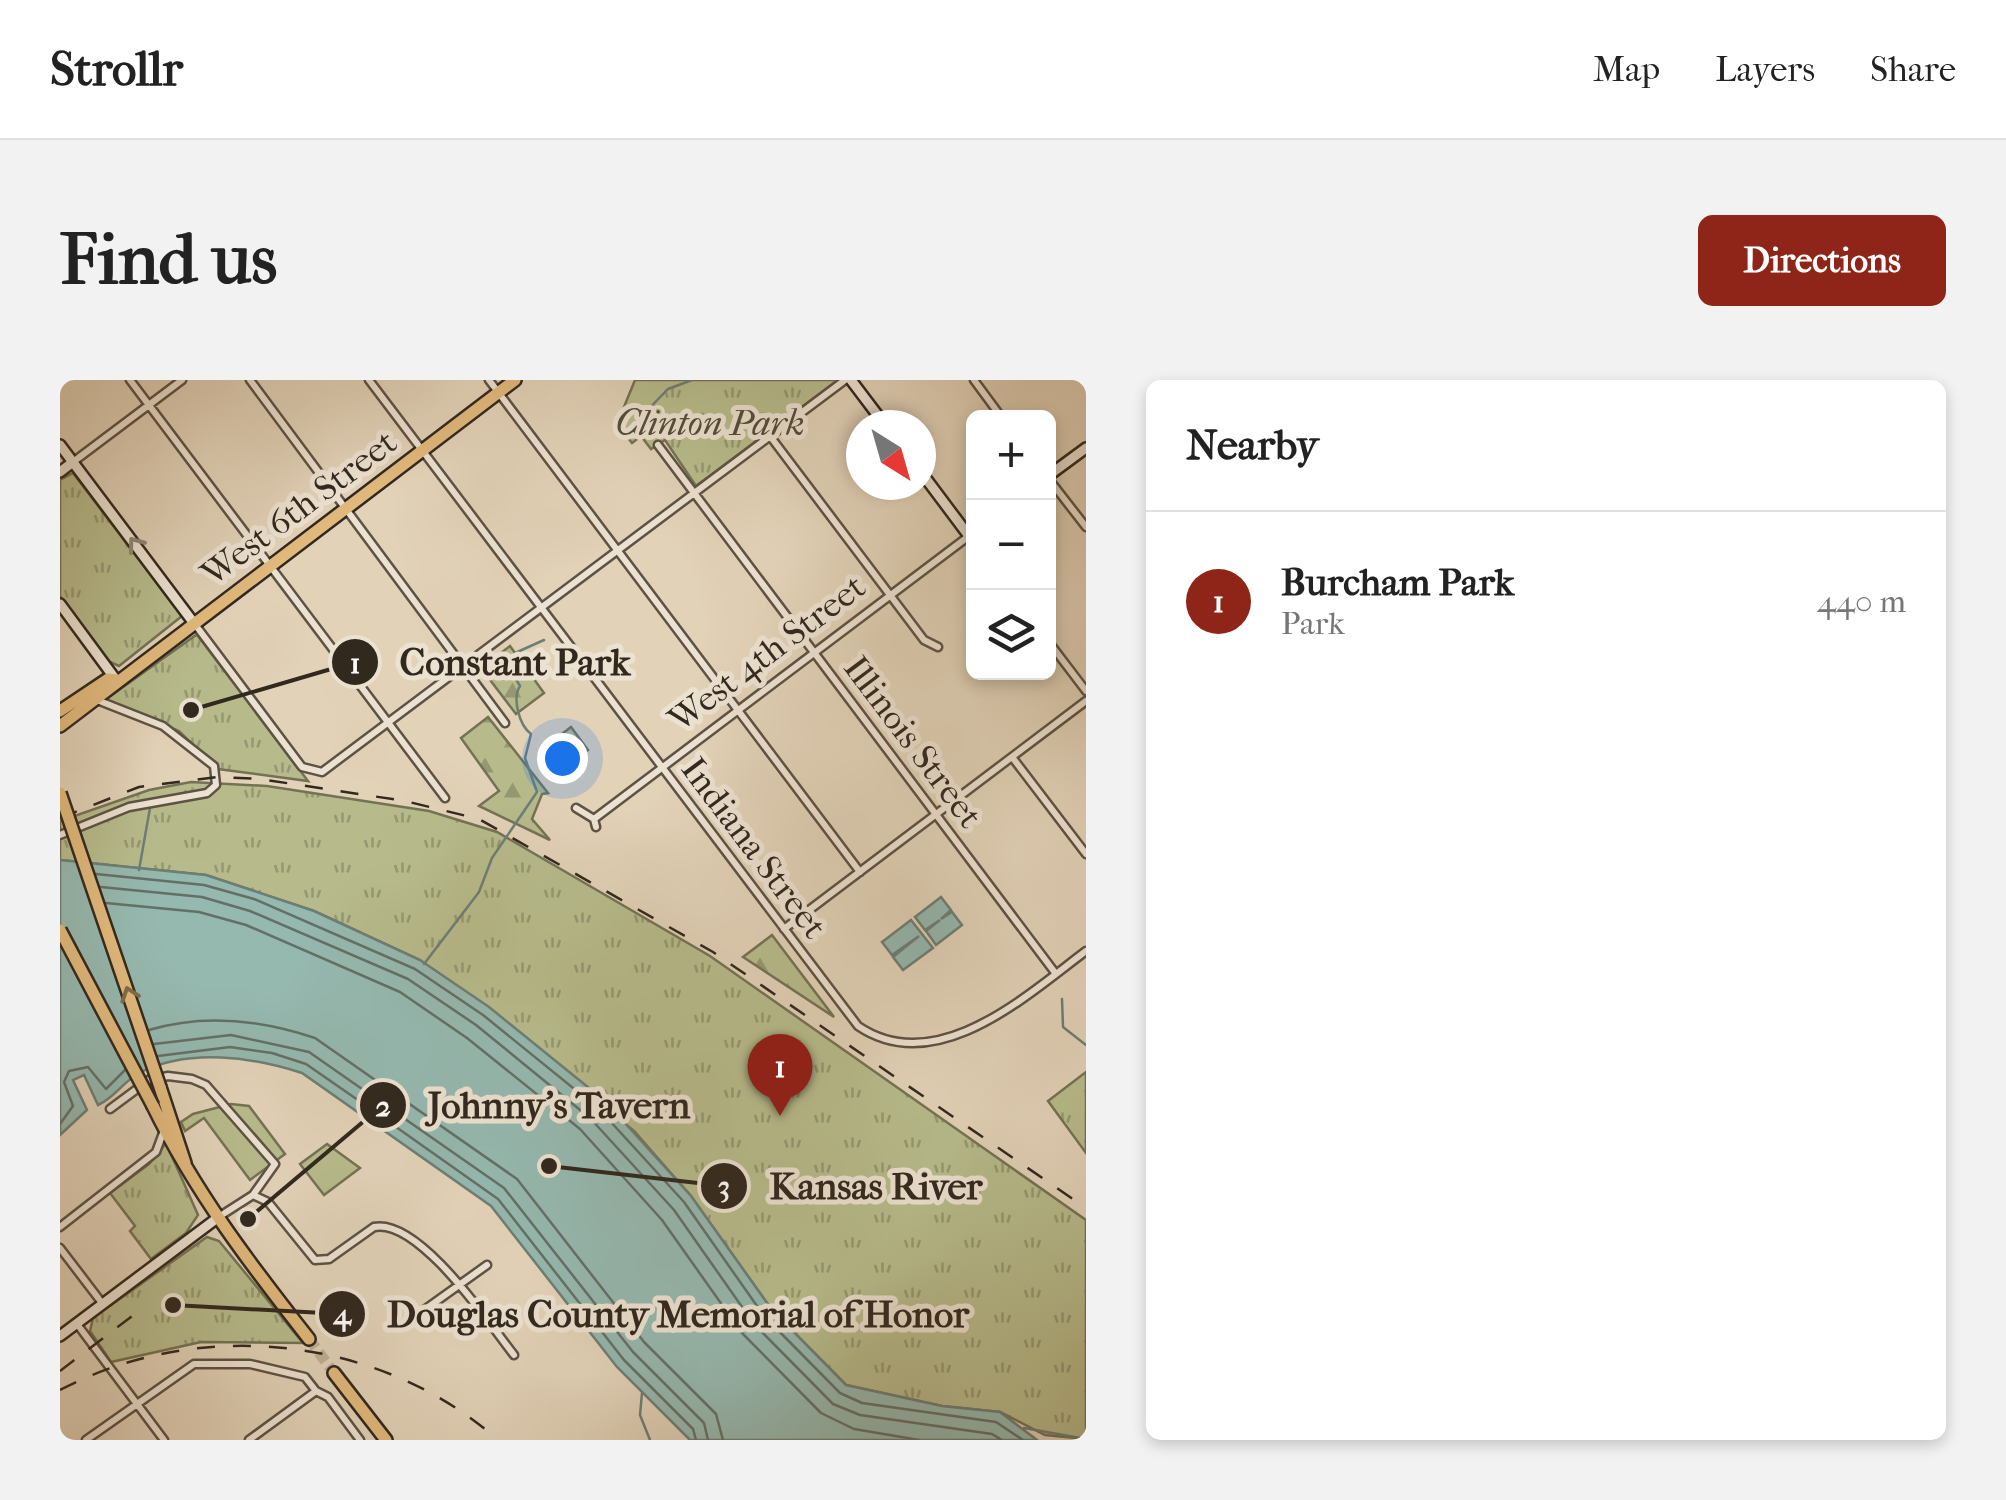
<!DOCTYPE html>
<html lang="en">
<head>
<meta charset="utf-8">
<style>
  body { margin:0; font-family:"IM FELL French Canon",serif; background:#f2f2f2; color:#222 }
  .controls { position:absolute; right:30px; top:30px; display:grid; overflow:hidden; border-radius:15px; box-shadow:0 5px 15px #0003 }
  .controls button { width:90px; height:90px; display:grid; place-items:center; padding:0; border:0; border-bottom:2px solid #e0e0e0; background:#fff; color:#222; font:50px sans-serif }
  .compass { position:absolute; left:786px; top:30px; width:90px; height:90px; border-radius:50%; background:#fff; box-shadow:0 5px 15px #0003; rotate:143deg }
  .you { position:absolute; left:502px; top:378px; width:35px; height:35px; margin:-25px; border:8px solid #fff; border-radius:50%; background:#1a73e8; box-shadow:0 0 0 15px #1a73e833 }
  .badge { display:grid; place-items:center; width:65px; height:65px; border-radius:50%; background:#8f2418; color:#fff; font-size:32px; font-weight:700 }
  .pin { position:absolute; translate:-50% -82px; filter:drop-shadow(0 2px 5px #0008) }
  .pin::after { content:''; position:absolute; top:52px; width:35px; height:30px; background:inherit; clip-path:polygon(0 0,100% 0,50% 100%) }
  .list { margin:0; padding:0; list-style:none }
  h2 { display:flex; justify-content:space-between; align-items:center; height:130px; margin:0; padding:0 40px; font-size:42px }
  h2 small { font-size:32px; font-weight:400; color:#767676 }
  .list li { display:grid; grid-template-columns:65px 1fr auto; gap:30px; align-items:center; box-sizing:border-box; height:180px; padding:0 40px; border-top:2px solid #e0e0e0 }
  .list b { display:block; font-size:38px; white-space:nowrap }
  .list p { margin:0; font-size:32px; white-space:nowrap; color:#767676 }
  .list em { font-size:32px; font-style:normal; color:#767676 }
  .icon { flex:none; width:55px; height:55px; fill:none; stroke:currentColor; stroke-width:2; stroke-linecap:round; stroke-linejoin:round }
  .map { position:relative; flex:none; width:1026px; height:1060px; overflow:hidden; border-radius:15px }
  header { display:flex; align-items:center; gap:60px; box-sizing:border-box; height:140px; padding:0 50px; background:#fff; border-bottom:2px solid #e0e0e0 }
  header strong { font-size:48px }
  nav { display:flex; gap:55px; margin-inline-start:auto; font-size:35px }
  .intro { display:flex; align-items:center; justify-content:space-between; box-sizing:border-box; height:240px; padding:0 60px }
  h1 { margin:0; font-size:70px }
  .button { padding:25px 45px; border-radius:15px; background:#8f2418; color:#fff; font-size:35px; font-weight:700 }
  main { display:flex; gap:60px; padding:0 60px }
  aside { flex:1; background:#fff; border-radius:15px; box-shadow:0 5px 15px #0003 }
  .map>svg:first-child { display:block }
</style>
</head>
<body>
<header>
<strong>Strollr</strong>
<nav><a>Map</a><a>Layers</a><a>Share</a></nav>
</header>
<div class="intro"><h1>Find us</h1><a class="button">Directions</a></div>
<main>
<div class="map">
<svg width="1026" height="1060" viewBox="0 0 1026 1060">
  <defs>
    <pattern id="forest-firs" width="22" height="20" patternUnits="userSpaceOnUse" patternTransform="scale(2.5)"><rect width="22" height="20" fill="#b7bb8c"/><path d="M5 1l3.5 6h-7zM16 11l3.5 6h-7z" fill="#959872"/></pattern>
    <pattern id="park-tufts" width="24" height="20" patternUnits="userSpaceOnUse" patternTransform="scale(2.5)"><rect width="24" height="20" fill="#b7bb8c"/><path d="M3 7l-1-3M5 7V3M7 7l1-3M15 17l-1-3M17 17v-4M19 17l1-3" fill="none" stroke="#959872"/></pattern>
  </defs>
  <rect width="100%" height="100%" fill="#e2d2b8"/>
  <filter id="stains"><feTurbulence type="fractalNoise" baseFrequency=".002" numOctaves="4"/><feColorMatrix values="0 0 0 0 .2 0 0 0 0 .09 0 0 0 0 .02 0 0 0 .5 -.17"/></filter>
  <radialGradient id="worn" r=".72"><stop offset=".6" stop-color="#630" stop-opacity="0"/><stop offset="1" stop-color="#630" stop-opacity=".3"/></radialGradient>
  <path fill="#b7bb8c" stroke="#747255" stroke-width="2.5" d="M 171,724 L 189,726 L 225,774 L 190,800 L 144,738 L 125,751 L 121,742 L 133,734 Z
    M 267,764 L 300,788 L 264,815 L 240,784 Z"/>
  <path fill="url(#forest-firs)" stroke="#747255" stroke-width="2.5" d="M 450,266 L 484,313 L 456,334 L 421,288 Z
    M 428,337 L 488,413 L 482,414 L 472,439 L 490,460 L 419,426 L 439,411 L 401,358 Z
    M 511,347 L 528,370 L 499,392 L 482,369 Z
    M 712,555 L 774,637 L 683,577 Z"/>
  <path fill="url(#park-tufts)" stroke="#747255" stroke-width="2.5" d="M 575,0 L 778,0 L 636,106 L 605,60 L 591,69 L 581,56 L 572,63 L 557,44 Z
    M 13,93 L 122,236 L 59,286 L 48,281 L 0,216 L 0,100 Z
    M 136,255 L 138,256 L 248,401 L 158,389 L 119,351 L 45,320 Z
    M 131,402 L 207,406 L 369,431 L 437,452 L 650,576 L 1026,840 L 1026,1059 L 985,1055 L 940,1032 L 882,1026 L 786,1005 L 712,930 L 631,816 L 574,751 L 360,580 L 254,531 L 146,495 L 0,480 L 0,441 L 89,410 Z
    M 1026,692 L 1026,773 L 988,721 Z
    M 106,763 L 138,835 L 126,853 L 91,879 L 70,851 L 75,846 L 50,813 L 89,784 Z
    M 147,857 L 159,861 L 243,963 L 141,962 L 51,982 L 30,951 L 33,938 Z"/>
  <path fill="#95b8af" stroke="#6d7e75" stroke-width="2.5" d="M 0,480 L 146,495 L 254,531 L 360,580 L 429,627 L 545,721 L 631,816 L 712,930 L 786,1005 L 882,1026 L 940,1032 L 977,1060 L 630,1060 L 557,987 L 431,826 L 242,693 C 192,677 130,668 81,692 C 63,701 56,717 38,725 L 24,695 L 13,700 L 27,730 L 0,755 Z
    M 881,517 L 891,530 L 881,539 L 892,532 L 902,545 L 876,565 L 866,551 L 880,540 L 865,550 L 855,537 Z
    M 851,540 L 873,568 L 843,590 L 833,577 L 859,556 L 832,575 L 822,562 Z"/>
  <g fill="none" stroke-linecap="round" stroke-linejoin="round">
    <path stroke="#637066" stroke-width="2.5" d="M 36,494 L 144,505 L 194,519 L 355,589 L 423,635 L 539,729 L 624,822 L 704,936 L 780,1013 L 802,1023 L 936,1042 L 963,1060
      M 41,507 L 142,517 L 190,531 L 348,599 L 416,645 L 530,738 L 614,830 L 694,944 L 773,1024 L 800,1035 L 932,1054 L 942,1060
      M 46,523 L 139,532 L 186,545 L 340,612 L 407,658 L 520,749 L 602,840 L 682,953 L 761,1033 L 794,1049 L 859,1060
      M 89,650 C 145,633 201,640 255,658 L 457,799 L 584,962 L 656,1034 L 663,1060
      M 94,664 L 171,655 L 249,672 L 444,808 L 573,972 L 644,1043 L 648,1060
      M 98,676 L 170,667 L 212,673 L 246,684 L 295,718 L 438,819 L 564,980 L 633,1049 L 636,1060
      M 0,744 L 13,726 L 4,702 L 9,691 L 28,687 L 46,709 L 65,690"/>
    <path stroke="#6d7e75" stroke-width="2.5" d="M 574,44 L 608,9 L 632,0
      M 79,490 L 90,428
      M 364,584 L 419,512 L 432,478 L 477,412 L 465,378 L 471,354 C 459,345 452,318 460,306 L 448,286 L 455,273 L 484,260
      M 1002,619 L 1003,647 L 1026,665
      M 582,1013 L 580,1035 L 590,1060
      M 964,1048 L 1026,1059"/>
    <path stroke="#bfb099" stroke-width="11" stroke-dasharray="11 5.5" stroke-linecap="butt" d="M 249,959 L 274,993"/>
    <g stroke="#5d5244" stroke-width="11">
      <path id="street" d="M 70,0 L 385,418
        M 190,0 L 445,343
        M 309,0 L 798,646 C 876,699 966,616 1026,571
        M 429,0 L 800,492
        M 914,0 L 942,38
        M 710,56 L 864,260 L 878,267
        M 598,65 L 996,594
        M 13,82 L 122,0
        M 988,98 L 1026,147
        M 134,243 L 242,387 L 262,392 L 785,0
        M 988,261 L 1026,311
        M 952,377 L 1026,474
        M 516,428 L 534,439 L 536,447
        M 534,439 L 909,156 L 914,162
        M 0,455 L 69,427 L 147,413 L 156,405 L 154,386 L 103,346 L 37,320
        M 724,549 L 1026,321
        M 50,729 L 89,700 L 108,696 L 132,699 L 146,705 L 215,784 L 193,815 L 157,838
        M 193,815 L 208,822 L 255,880 L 269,879 L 314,847 C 359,838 429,943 454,975
        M 0,847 L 96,772 L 103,753
        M 0,868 L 42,923
        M 353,938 L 427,885
        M 17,944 L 104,1060
        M 26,1060 L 134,984 L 190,984 L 245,997 L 256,1011
        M 189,1060 L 256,1011 L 268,1017 L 300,1060"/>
    </g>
    <g stroke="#31281e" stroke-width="14">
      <path id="secondary" d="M 791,0 L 825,45
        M 0,65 L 133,242
        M 0,92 L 13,82
        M 861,92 L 909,156 L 914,152
        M 988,96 L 1026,68
        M 0,224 L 56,300
        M 0,956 L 156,839"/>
    </g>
    <g stroke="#31281e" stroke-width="16">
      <path id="highway" d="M 0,331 L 48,299 L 56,300
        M 0,346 L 455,0
        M 100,707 L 125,783
        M 93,726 C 135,812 190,884 249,959
        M 274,993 L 326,1060"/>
    </g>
    <use href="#street" stroke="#ece2d1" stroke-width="6"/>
    <use href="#secondary" stroke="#ece2d1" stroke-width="9"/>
    <use href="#highway" stroke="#e1b97c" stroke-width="11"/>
    <path stroke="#31281e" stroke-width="2.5" stroke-dasharray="18 18" stroke-linecap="butt" d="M 0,438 L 79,407 L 158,397 L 200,399 L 345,421 L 419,439 L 653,572 L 1026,828
      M 0,991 L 84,927
      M 0,1010 C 139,937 319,955 438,1060"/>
    <g stroke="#31281e" stroke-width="16" stroke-linecap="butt">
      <path id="highway-bridge" d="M 0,413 L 100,707
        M 0,550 L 93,726"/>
    </g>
    <use href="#highway-bridge" stroke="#e1b97c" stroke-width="11"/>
  </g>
  <defs><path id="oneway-chevron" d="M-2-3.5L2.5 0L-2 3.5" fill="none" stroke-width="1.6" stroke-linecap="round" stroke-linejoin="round" transform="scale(2.5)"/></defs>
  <use stroke="#8e8578" href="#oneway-chevron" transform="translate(75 164) rotate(-127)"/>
  <use stroke="#806948" href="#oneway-chevron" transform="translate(69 614) rotate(-109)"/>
  <g text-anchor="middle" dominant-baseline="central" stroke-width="10" stroke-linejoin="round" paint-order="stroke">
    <g font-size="35" font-style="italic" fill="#524d3a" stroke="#ece2d1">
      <text x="650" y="43">Clinton Park</text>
    </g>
    <g font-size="35" fill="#31281e" stroke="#ece2d1">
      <text transform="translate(239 128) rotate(-37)">West 6th Street</text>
      <text transform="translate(707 273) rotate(-37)">West 4th Street</text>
      <text transform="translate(853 362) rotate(53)">Illinois Street</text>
      <text transform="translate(694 468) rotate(53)">Indiana Street</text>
    </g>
  </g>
  <path fill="none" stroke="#31281e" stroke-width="4" d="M131 330L295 282M188 839L323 725M489 786L664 806M113 925L282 934"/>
  <g fill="#31281e" stroke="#ece2d1" stroke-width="4">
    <circle cx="131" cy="330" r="10"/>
    <circle cx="188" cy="839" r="10"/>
    <circle cx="489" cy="786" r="10"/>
    <circle cx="113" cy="925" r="10"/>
    <circle cx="295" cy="282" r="25"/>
    <circle cx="323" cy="725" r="25"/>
    <circle cx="664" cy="806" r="25"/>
    <circle cx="282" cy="934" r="25"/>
  </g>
  <g font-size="30" text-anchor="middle" font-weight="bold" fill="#fff">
    <text x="295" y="293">1</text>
    <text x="323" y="736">2</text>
    <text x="664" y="816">3</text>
    <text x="282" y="944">4</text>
  </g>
  <g font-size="38" text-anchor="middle" font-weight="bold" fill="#31281e" stroke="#ece2d1" stroke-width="10" stroke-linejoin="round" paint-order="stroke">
    <text x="455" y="295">Constant Park</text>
    <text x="499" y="738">Johnny's Tavern</text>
    <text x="816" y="819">Kansas River</text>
    <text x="618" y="947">Douglas County Memorial of Honor</text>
  </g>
  <rect width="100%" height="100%" filter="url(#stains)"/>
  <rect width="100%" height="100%" fill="url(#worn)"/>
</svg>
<div class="controls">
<button>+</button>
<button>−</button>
<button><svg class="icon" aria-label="layers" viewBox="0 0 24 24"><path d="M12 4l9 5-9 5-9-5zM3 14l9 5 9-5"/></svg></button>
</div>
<svg class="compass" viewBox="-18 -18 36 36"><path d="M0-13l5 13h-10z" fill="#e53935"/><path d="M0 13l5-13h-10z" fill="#767676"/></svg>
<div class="you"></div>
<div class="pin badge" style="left:720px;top:736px">1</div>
</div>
<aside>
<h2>Nearby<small></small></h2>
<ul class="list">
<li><span class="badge">1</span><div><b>Burcham Park</b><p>Park</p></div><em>440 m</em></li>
</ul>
</aside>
</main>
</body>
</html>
